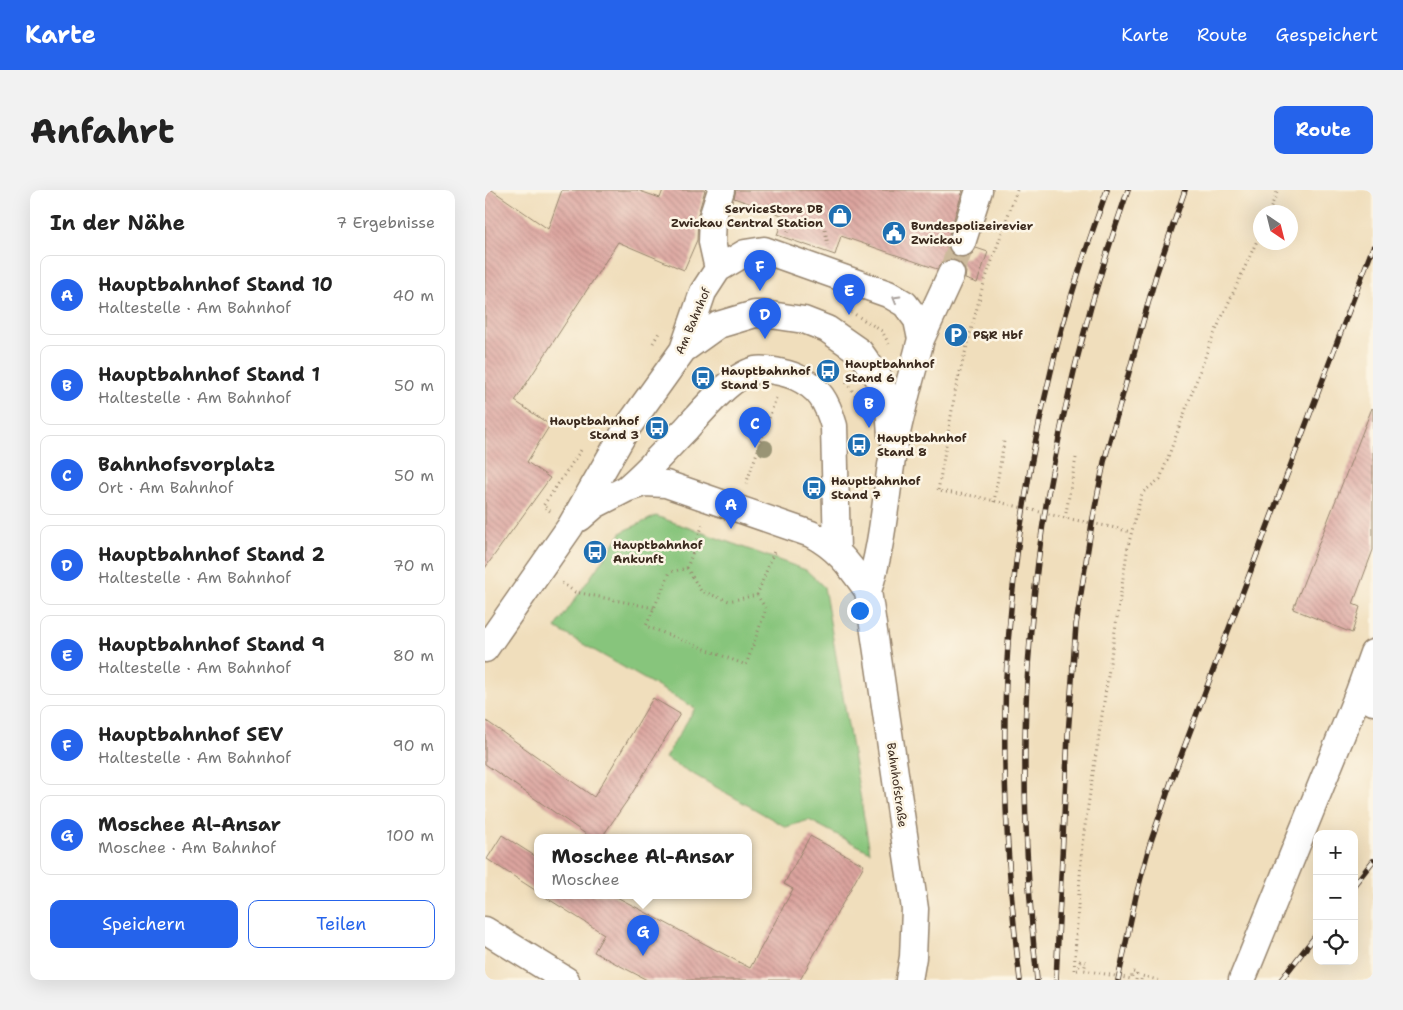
<!DOCTYPE html>
<html lang="de">
<head>
<meta charset="utf-8">
<style>
  body { margin:0; font-family:"Shantell Sans",sans-serif; background:#f2f2f2; color:#222 }
  .controls { position:absolute; right:15px; bottom:15px; display:grid; overflow:hidden; border-radius:10px; box-shadow:0 5px 20px #0002 }
  .controls button { width:45px; height:45px; display:grid; place-items:center; padding:0; border:0; border-bottom:1px solid #e0e0e0; background:#fff; color:#222; font:25px sans-serif }
  .compass { position:absolute; left:768px; top:15px; width:45px; height:45px; border-radius:50%; background:#fff; box-shadow:0 5px 20px #0002; rotate:145deg }
  .you { position:absolute; left:374px; top:420px; width:18px; height:18px; margin:-12px; border:4px solid #fff; border-radius:50%; background:#1a73e8; box-shadow:0 0 0 8px #1a73e833 }
  .badge { display:grid; place-items:center; width:32px; height:32px; border-radius:50%; background:#2563eb; color:#fff; font-size:16px; font-weight:700 }
  .pin { position:absolute; translate:-50% -41px; filter:drop-shadow(0 1px 2px #0008) }
  .pin::after { content:''; position:absolute; top:26px; width:18px; height:15px; background:inherit; clip-path:polygon(0 0,100% 0,50% 100%) }
  .popup { position:absolute; left:49px; top:644px; width:218px; height:65px; box-sizing:border-box; display:grid; place-content:center; border-radius:10px; background:#fff; filter:drop-shadow(0 1px 4px #0005); font-size:16px; white-space:nowrap; color:#767676 }
  .popup b { font-size:19px; color:#222 }
  .popup::after { content:''; position:absolute; left:50%; top:100%; margin-left:-10px; border:10px solid transparent; border-top-color:#fff }
  .list { margin:0; padding:0; list-style:none }
  h2 { display:flex; justify-content:space-between; align-items:center; height:65px; margin:0; padding:0 20px; font-size:21px }
  h2 small { font-size:16px; font-weight:400; color:#767676 }
  .list li { display:grid; grid-template-columns:32px 1fr auto; gap:15px; align-items:center; box-sizing:border-box; height:80px; margin:0 10px 10px; padding:0 10px; border:1px solid #e0e0e0; border-radius:10px }
  .list b { display:block; font-size:19px; white-space:nowrap }
  .list p { margin:0; font-size:16px; white-space:nowrap; color:#767676 }
  .list em { font-size:16px; font-style:normal; color:#767676 }
  .actions { display:flex; gap:10px; padding:15px 20px }
  .actions a { flex:1; padding:11px 0; border:1px solid #2563eb; border-radius:10px; text-align:center; font-size:18px; color:#2563eb }
  .actions .main { background:#2563eb; color:#fff }
  .icon { flex:none; width:28px; height:28px; fill:none; stroke:currentColor; stroke-width:2; stroke-linecap:round; stroke-linejoin:round }
  .map { position:relative; flex:none; width:888px; height:790px; overflow:hidden; border-radius:10px }
  header { display:flex; align-items:center; gap:30px; box-sizing:border-box; height:70px; padding:0 25px; background:#2563eb; color:#fff }
  header strong { font-size:24px }
  nav { display:flex; gap:28px; margin-inline-start:auto; font-size:18px }
  .intro { display:flex; align-items:center; justify-content:space-between; box-sizing:border-box; height:120px; padding:0 30px }
  h1 { margin:0; font-size:35px }
  .button { padding:12px 22px; border-radius:10px; background:#2563eb; color:#fff; font-size:18px; font-weight:700 }
  main { display:flex; gap:30px; padding:0 30px }
  aside { flex:1; background:#fff; border-radius:10px; box-shadow:0 5px 20px #0002 }
  .map>svg:first-child { display:block }
</style>
</head>
<body>
<header>
<strong>Karte</strong>
<nav><a>Karte</a><a>Route</a><a>Gespeichert</a></nav>
</header>
<div class="intro"><h1>Anfahrt</h1><a class="button">Route</a></div>
<main>
<aside>
<h2>In der Nähe<small>7 Ergebnisse</small></h2>
<ul class="list">
<li><span class="badge">A</span><div><b>Hauptbahnhof Stand 10</b><p>Haltestelle · Am Bahnhof</p></div><em>40 m</em></li>
<li><span class="badge">B</span><div><b>Hauptbahnhof Stand 1</b><p>Haltestelle · Am Bahnhof</p></div><em>50 m</em></li>
<li><span class="badge">C</span><div><b>Bahnhofsvorplatz</b><p>Ort · Am Bahnhof</p></div><em>50 m</em></li>
<li><span class="badge">D</span><div><b>Hauptbahnhof Stand 2</b><p>Haltestelle · Am Bahnhof</p></div><em>70 m</em></li>
<li><span class="badge">E</span><div><b>Hauptbahnhof Stand 9</b><p>Haltestelle · Am Bahnhof</p></div><em>80 m</em></li>
<li><span class="badge">F</span><div><b>Hauptbahnhof SEV</b><p>Haltestelle · Am Bahnhof</p></div><em>90 m</em></li>
<li><span class="badge">G</span><div><b>Moschee Al-Ansar</b><p>Moschee · Am Bahnhof</p></div><em>100 m</em></li>
</ul>
<div class="actions"><a class="main">Speichern</a><a>Teilen</a></div>
</aside>
<div class="map">
<svg width="888" height="790" viewBox="0 0 888 790">
  <defs>
    <pattern id="building-back-hatch" width="6" height="6" patternUnits="userSpaceOnUse" patternTransform="scale(1.25)"><rect width="6" height="6" fill="#dca49f"/><path d="M-1 5l2 2M0 0l6 6M5-1l2 2" fill="none" stroke="#b48681"/></pattern>
  </defs>
  <rect width="100%" height="100%" fill="#fcf5e5"/>
  <filter id="ink" filterUnits="userSpaceOnUse"><feTurbulence type="fractalNoise" baseFrequency=".02" numOctaves="2"/><feDisplacementMap in="SourceGraphic" scale="10" xChannelSelector="R" yChannelSelector="G"/><feConvolveMatrix kernelMatrix="1 2 1 2 8 2 1 2 1" color-interpolation-filters="sRGB"/></filter>
  <filter id="wash" filterUnits="userSpaceOnUse"><feTurbulence type="fractalNoise" baseFrequency=".0096" numOctaves="4" result="noise"/><feDisplacementMap in="SourceGraphic" scale="20" xChannelSelector="R" yChannelSelector="G"/><feGaussianBlur stdDeviation="1.12" result="paint"/><feColorMatrix in="noise" values="0 0 0 0 0 0 0 0 0 0 0 0 0 0 0 0 0 1.4 0 .05"/><feComposite in="paint" operator="in"/></filter>
  <g filter="url(#wash)">
    <rect width="100%" height="100%" fill="#f0debc"/>
    <path fill="#87c57c" stroke="#61784d" d="M 171,326 L 321,380 L 339,397 L 385,662 L 324,630 L 301,637 L 180,568 L 210,518 L 70,438 L 137,342 Z"/>
    <g id="blocks">
      <path fill="url(#building-back-hatch)" d="M 0,0 L 7,0 L 63,39 L 77,0 L 152,0 L 175,8 L 178,0 L 220,0 L 213,24 L 212,50 L 199,80 L 133,52 L 30,211 L 65,235 L 42,272 L 65,288 L 0,378 Z
        M 251,0 L 478,0 L 463,48 L 462,57 L 466,63 L 473,67 L 481,68 L 487,64 L 491,58 L 503,62 L 492,93 L 480,89 L 481,82 L 478,76 L 472,70 L 464,69 L 458,72 L 452,79 L 356,46 L 350,65 L 292,45 L 299,26 L 249,8 Z
        M 887,218 L 888,219 L 888,360 L 868,414 L 875,417 L 867,443 L 808,419 Z
        M 168,508 L 195,524 L 146,605 L 117,647 L 105,647 L 0,574 L 0,530 L 109,607 Z
        M 17,645 L 53,668 L 53,702 L 2,669 Z
        M 325,646 L 379,675 L 315,790 L 162,790 L 109,762 L 119,744 L 57,705 L 128,705 L 265,778 L 308,699 L 299,694 Z"/>
    </g>
  </g>
  <g filter="url(#ink)">
    <use href="#blocks" fill-opacity="0" stroke="#96846d" stroke-width="1"/>
    <g fill="none" stroke-linecap="round" stroke-linejoin="round">
      <path stroke="#ccba9c" stroke-width="26" stroke-dasharray="26 13" stroke-linecap="butt" d="M 466,84 L 477,53"/>
      <g stroke="#96846d" stroke-width="29">
        <path id="minor" d="M 477,53 L 494,0
          M 233,79 L 227,52 L 228,25 L 236,0
          M 436,149 L 466,84
          M 198,160 L 233,135 L 270,124 L 279,124 L 319,130 L 342,139 L 375,162 L 395,190 L 404,218 L 406,245
          M 141,299 C 163,281 181,259 201,239 C 217,221 246,186 270,180 C 280,178 302,183 311,187 C 335,198 342,212 349,236 L 352,361
          M 95,328 L 110,315 L 141,299 L 159,293 L 181,294 L 326,344 C 354,359 365,376 383,401 L 430,719 L 428,767 L 424,790
          M 0,459 L 85,337 L 142,238 L 198,160 L 218,102 L 233,79 L 260,63 L 279,60 L 403,104 L 420,114 L 432,130 L 436,149 C 426,189 413,229 407,269 C 400,313 397,359 383,401
          M 874,502 L 888,463
          M 0,740 L 81,790
          M 757,790 L 874,502 L 888,512"/>
      </g>
      <path stroke="#96846d" stroke-width="3" stroke-dasharray="1 4" stroke-linecap="butt" d="M 532,0 L 497,99 L 471,197 L 453,301 L 489,306 L 580,328 L 626,337 L 646,342
        M 784,22 L 793,0
        M 340,40 L 343,55
        M 302,42 L 313,31
        M 366,122 L 397,141 L 404,154
        M 168,153 L 175,141
        M 361,192 L 371,206
        M 378,248 L 379,267
        M 261,294 L 291,208
        M 509,312 L 519,251
        M 65,321 L 58,316 L 96,260
        M 580,328 L 591,268
        M 202,378 L 216,401 L 244,411 L 272,405 L 281,419 L 261,475 L 161,436 L 185,382 Z
        M 202,378 L 218,334
        M 77,393 L 90,402 L 169,418
        M 272,405 L 290,359
        M 651,790 L 652,783 L 648,782 L 646,789 L 599,780 L 601,772 L 595,771 L 593,780 L 589,781 L 597,655 L 643,356 L 657,303 L 675,289 L 726,151 L 776,42
        M 656,790 L 657,786 L 673,790"/>
      <use href="#minor" stroke="#fff" stroke-width="26"/>
      <g stroke="#3b2a1e" stroke-width="5.5">
        <path id="rail" d="M 869,695 L 888,671
          M 535,790 C 523,690 517,589 521,488 C 526,383 542,279 567,177 C 581,117 601,58 622,0
          M 552,790 C 545,721 540,650 540,581 C 539,508 545,436 554,364 C 557,338 561,313 566,288 C 584,190 610,94 643,0
          M 571,790 L 583,545 L 591,435 L 607,333 L 619,272 L 671,85 L 700,0
          M 633,790 L 651,706 L 664,657 L 686,592 L 888,57
          M 796,790 L 832,744"/>
      </g>
      <use href="#rail" stroke="#fcf5e5" stroke-width="4" stroke-dasharray="11" stroke-linecap="butt"/>
    </g>
    <circle fill="#999474" cx="280" cy="258" r="8"/>
    <defs><path id="oneway-chevron" d="M-2-3.5L2.5 0L-2 3.5" fill="none" stroke-width="1.6" stroke-linecap="round" stroke-linejoin="round" transform="scale(1.25)"/></defs>
    <use stroke="#a79f9a" href="#oneway-chevron" transform="translate(411 109) rotate(-150)"/>
  </g>
  <defs>
    <g id="shop-disc" transform="scale(1.25)"><circle r="9.5" fill="#1f6fb2" stroke="#fcf5e5"/><path d="M-5-2.5h2.3a2.7 3.5 0 0 1 5.4 0H5L5.5 6h-11ZM-1.5-2.5h3a1.5 2.3 0 0 0-3 0Z" fill="#fff"/></g>
    <g id="civic-disc" transform="scale(1.25)"><circle r="9.5" fill="#1f6fb2" stroke="#fcf5e5"/><path d="M-.6-6.5H3V-4.5H.6V-3L4-1V1h2V6H-6V1h2V-1L-.6-3ZM-1.2 2.5V6h2.4V2.5Z" fill="#fff"/></g>
    <g id="parking-disc" transform="scale(1.25)"><circle r="9.5" fill="#1f6fb2" stroke="#fcf5e5"/><path d="M-3.5-5.5H1a3.5 3.5 0 0 1 0 7H-1V5.5H-3.5ZM-1-3.4V-.6H.8a1.4 1.4 0 0 0 0-2.8Z" fill="#fff"/></g>
    <g id="bus-disc" transform="scale(1.25)"><circle r="9.5" fill="#1f6fb2" stroke="#fcf5e5"/><path d="M-5-6H5V4H4V6H2V4H-2V6H-4V4H-5ZM-3.5-4V0h7V-4ZM-3.5 1.2v1.5H-2V1.2ZM2 1.2v1.5H3.5V1.2Z" fill="#fff"/></g>
  </defs>
  <g fill-rule="evenodd">
    <use href="#shop-disc" x="355" y="26"/>
    <use href="#civic-disc" x="409" y="43"/>
    <use href="#parking-disc" x="471" y="145"/>
    <use href="#bus-disc" x="343" y="181"/>
    <use href="#bus-disc" x="218" y="188"/>
    <use href="#bus-disc" x="172" y="238"/>
    <use href="#bus-disc" x="374" y="255"/>
    <use href="#bus-disc" x="329" y="298"/>
    <use href="#bus-disc" x="110" y="362"/>
  </g>
  <g text-anchor="middle" dominant-baseline="central" stroke-width="5" stroke-linejoin="round" paint-order="stroke">
    <g font-size="12" font-weight="bold" fill="#3b2a1e" stroke="#fcf5e5" text-anchor="start">
      <text x="338" y="19" text-anchor="end">ServiceStore DB<tspan x="338" dy="14">Zwickau Central Station</tspan></text>
      <text x="426" y="36">Bundespolizeirevier<tspan x="426" dy="14">Zwickau</tspan></text>
      <text x="488" y="145">P&amp;R Hbf</text>
      <text x="360" y="174">Hauptbahnhof<tspan x="360" dy="14">Stand 6</tspan></text>
      <text x="236" y="181">Hauptbahnhof<tspan x="236" dy="14">Stand 5</tspan></text>
      <text x="154" y="231" text-anchor="end">Hauptbahnhof<tspan x="154" dy="14">Stand 3</tspan></text>
      <text x="392" y="248">Hauptbahnhof<tspan x="392" dy="14">Stand 8</tspan></text>
      <text x="346" y="291">Hauptbahnhof<tspan x="346" dy="14">Stand 7</tspan></text>
      <text x="128" y="355">Hauptbahnhof<tspan x="128" dy="14">Ankunft</tspan></text>
    </g>
    <g font-size="12" fill="#3b2a1e" stroke="#fcf5e5">
      <text transform="translate(208 131) rotate(-67)">Am Bahnhof</text>
      <text transform="translate(412 595) rotate(82)">Bahnhofstraße</text>
    </g>
  </g>
</svg>
<div class="controls">
<button>+</button>
<button>−</button>
<button><svg class="icon" aria-label="locate" viewBox="0 0 24 24"><circle cx="12" cy="12" r="6"/><path d="M12 2v4M12 18v4M2 12h4M18 12h4"/></svg></button>
</div>
<svg class="compass" viewBox="-18 -18 36 36"><path d="M0-13l5 13h-10z" fill="#e53935"/><path d="M0 13l5-13h-10z" fill="#767676"/></svg>
<div class="you"></div>
<div class="pin badge" style="left:246px;top:339px">A</div>
<div class="pin badge" style="left:384px;top:238px">B</div>
<div class="pin badge" style="left:270px;top:258px">C</div>
<div class="pin badge" style="left:280px;top:149px">D</div>
<div class="pin badge" style="left:364px;top:125px">E</div>
<div class="pin badge" style="left:275px;top:101px">F</div>
<div class="pin badge" style="left:158px;top:766px">G</div>
<div class="popup"><b>Moschee Al-Ansar</b>Moschee</div>
</div>
</main>
</body>
</html>
